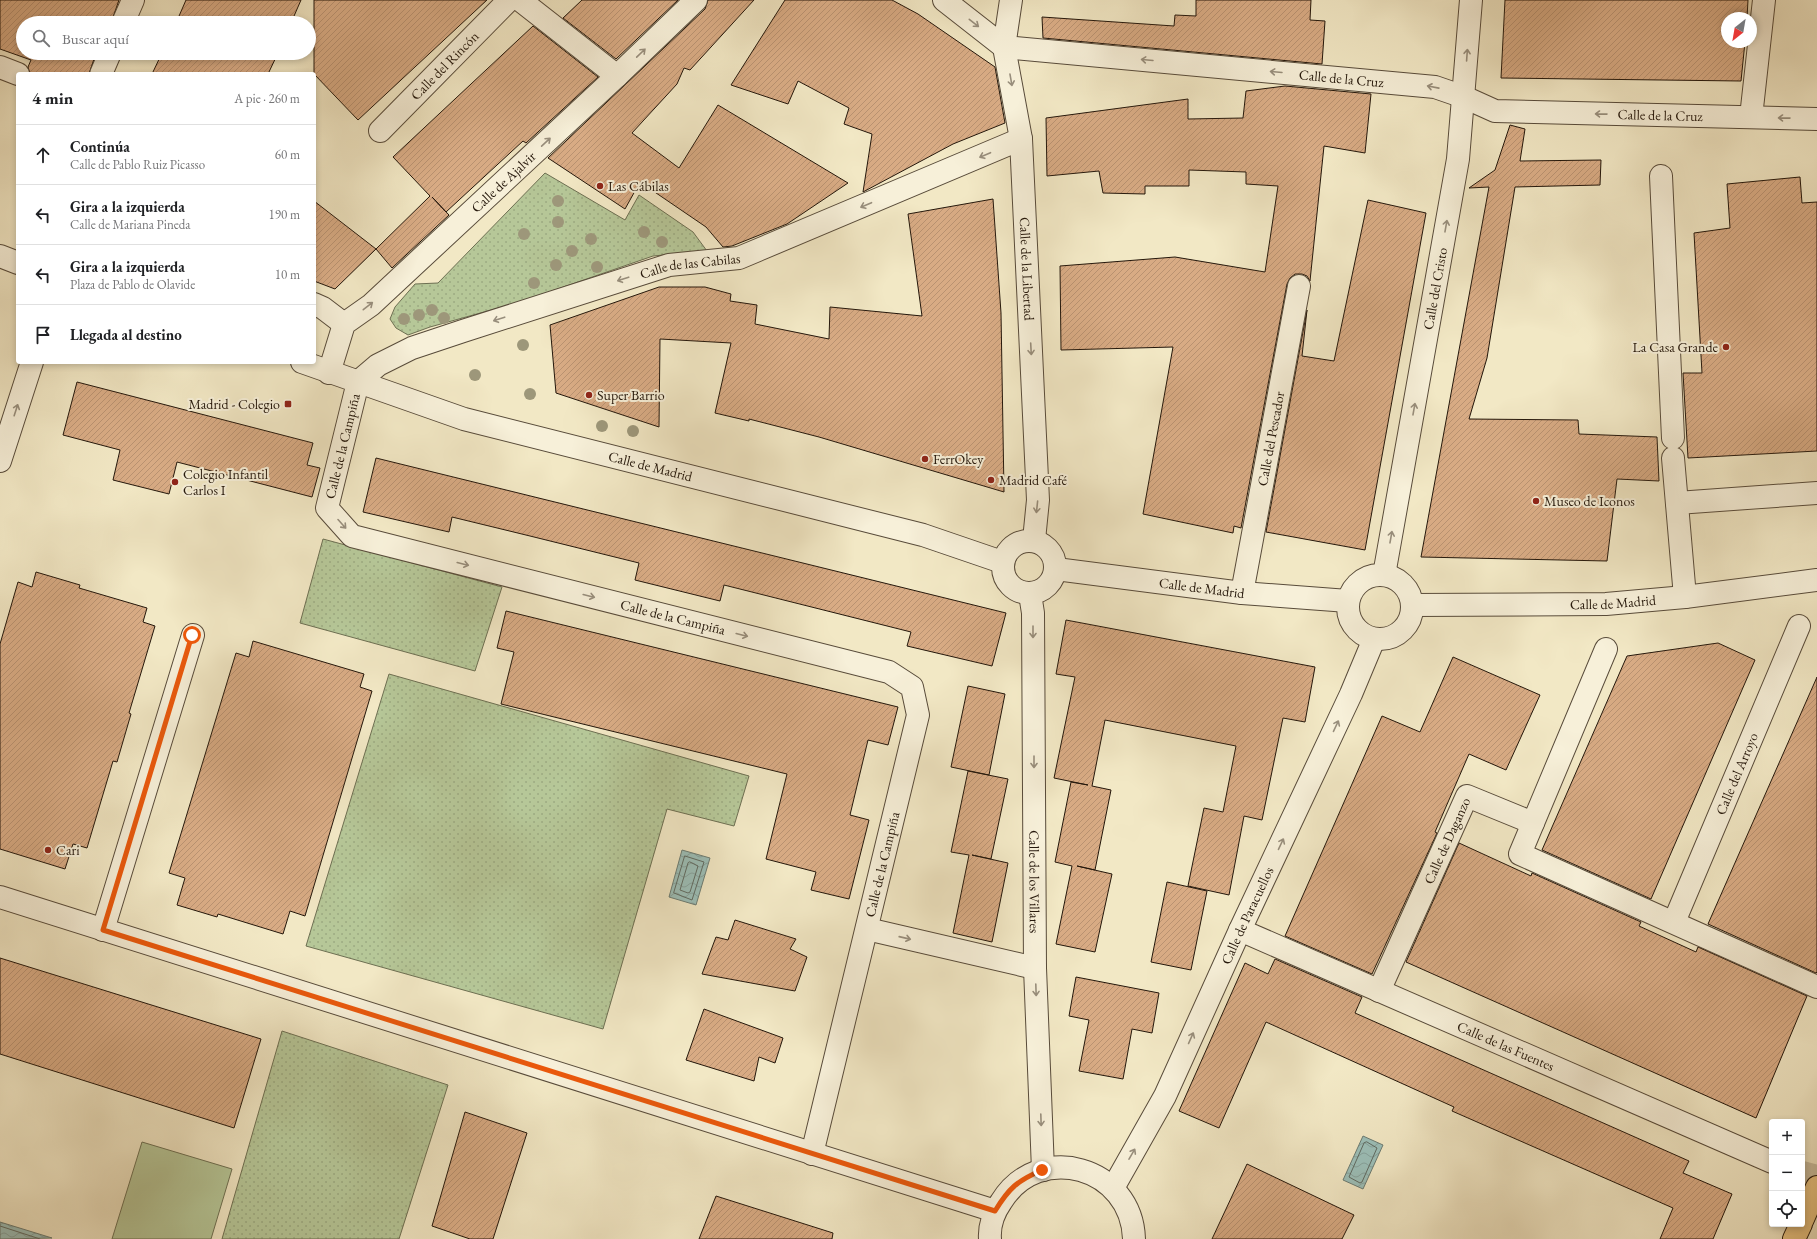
<!DOCTYPE html>
<html lang="es">
<head>
<meta charset="utf-8">
<style>
  body { margin:0; font-family:"EB Garamond",serif; background:#f6f6f6; color:#202124 }
  .controls { position:absolute; right:12px; bottom:12px; display:grid; overflow:hidden; border-radius:4px; box-shadow:0 2px 6px #0003 }
  .controls button { width:36px; height:36px; display:grid; place-items:center; padding:0; border:0; border-bottom:1px solid #e0e0e0; background:#fff; color:#202124; font:20px sans-serif }
  .compass { position:absolute; left:1721px; top:12px; width:36px; height:36px; border-radius:50%; background:#fff; box-shadow:0 2px 6px #0003; rotate:211deg }
  .stop { position:absolute; width:12px; height:12px; margin:-9px; border:3px solid #ea580c; border-radius:50%; background:#fff }
  .stop.end { background:#ea580c; border-color:#fff; box-shadow:0 1px 4px #0008 }
  .list { margin:0; padding:0; list-style:none }
  h2 { display:flex; justify-content:space-between; align-items:center; height:52px; margin:0; padding:0 16px; font-size:17px }
  h2 small { font-size:13px; font-weight:400; color:#757577 }
  .list li { display:grid; grid-template-columns:26px 1fr auto; gap:12px; align-items:center; box-sizing:border-box; height:60px; padding:0 16px; border-top:1px solid #e0e0e0 }
  .list b { display:block; font-size:15px; white-space:nowrap }
  .list p { margin:0; font-size:13px; white-space:nowrap; color:#757577 }
  .list em { font-size:13px; font-style:normal; color:#757577 }
  .icon { flex:none; width:22px; height:22px; fill:none; stroke:currentColor; stroke-width:2; stroke-linecap:round; stroke-linejoin:round }
  .map { position:relative; flex:none; width:1817px; height:1239px; overflow:hidden }
  .search { position:absolute; background:#fff; box-shadow:0 2px 6px #0003; left:16px; top:16px; width:300px; height:44px; display:flex; align-items:center; gap:10px; box-sizing:border-box; padding:0 14px; border-radius:22px; color:#757577; font-size:15px }
  .panel { position:absolute; background:#fff; box-shadow:0 2px 6px #0003; left:16px; top:72px; width:300px; height:292px; border-radius:4px }
  .map>svg:first-child { display:block }
</style>
</head>
<body>
<div class="map">
<svg width="1817" height="1239" viewBox="0 0 1817 1239">
  <defs>
    <pattern id="grass-dots" width="8" height="8" patternUnits="userSpaceOnUse"><rect width="8" height="8" fill="#b6c798"/><path d="M2 2h.1M6 6h.1" fill="none" stroke="#9caa82" stroke-width="1.8" stroke-linecap="round"/></pattern>
    <pattern id="water-waves" width="16" height="10" patternUnits="userSpaceOnUse"><rect width="16" height="10" fill="#9cbfb8"/><path d="M0 5q4-4 8 0t8 0" fill="none" stroke="#86a39d"/></pattern>
    <pattern id="building-hatch" width="6" height="6" patternUnits="userSpaceOnUse"><rect width="6" height="6" fill="#d8ab84"/><path d="M-1 1l2-2M0 6l6-6M5 7l2-2" fill="none" stroke="#b99271"/></pattern>
  </defs>
  <rect width="100%" height="100%" fill="#f2e8c5"/>
  <filter id="stains"><feTurbulence type="fractalNoise" baseFrequency=".005" numOctaves="4"/><feColorMatrix values="0 0 0 0 .2 0 0 0 0 .09 0 0 0 0 .02 0 0 0 .5 -.17"/></filter>
  <radialGradient id="worn" r=".72"><stop offset=".6" stop-color="#630" stop-opacity="0"/><stop offset="1" stop-color="#630" stop-opacity=".3"/></radialGradient>
  <path fill="url(#grass-dots)" stroke="#6d6f52" d="M 545,173 L 625,220 L 639,195 L 693,232 L 707,251 L 653,256 L 520,302 L 430,327 L 408,335 L 396,328 L 390,319 L 395,307 L 415,284 L 438,283 Z
    M 323,539 L 502,587 L 475,671 L 300,623 Z
    M 389,674 L 749,776 L 734,826 L 667,809 L 603,1029 L 306,946 Z
    M 282,1031 L 448,1085 L 399,1239 L 222,1239 Z"/>
  <path fill="#b6c798" stroke="#6d6f52" d="M 142,1142 L 232,1169 L 211,1239 L 112,1239 Z"/>
  <path fill="url(#water-waves)" stroke="#6c7c73" d="M 682,850 L 710,858 L 696,905 L 669,897 Z
    M 1363,1136 L 1383,1145 L 1363,1189 L 1343,1180 Z
    M 0,1222 L 52,1238 L 0,1239 Z"/>
  <g fill="none" stroke-linecap="round" stroke-linejoin="round">
    <path stroke="#606b62" stroke-width="1" d="M 685,856 L 704,862 L 692,900 L 674,893 Z
      M 690,862 L 698,866 L 690,892 L 688,893 L 680,890 L 688,863 Z
      M 1367,1142 L 1377,1148 L 1362,1182 L 1360,1183 L 1349,1177 L 1364,1143 Z
      M 0,1226 L 40,1239"/>
  </g>
  <path fill="url(#building-hatch)" stroke="#24170b" d="M 0,0 L 119,0 L 111,23 L 23,23 L 23,53 L 96,53 L 89,74 L 30,74 L 28,67 L 31,60 L 0,49 Z
    M 186,0 L 301,0 L 291,23 L 176,23 Z
    M 314,0 L 487,0 L 358,120 L 314,74 Z
    M 582,0 L 678,0 L 616,59 L 563,18 Z
    M 708,0 L 754,0 L 690,70 L 684,68 L 677,84 L 632,133 L 679,168 L 718,105 L 848,183 L 787,224 L 732,246 L 723,247 L 706,227 L 640,182 L 625,209 L 548,158 L 705,9 Z
    M 785,0 L 892,0 L 918,14 L 995,67 L 1005,123 L 953,144 L 863,192 L 872,134 L 844,124 L 849,108 L 798,81 L 788,104 L 731,85 Z
    M 1196,0 L 1311,0 L 1310,20 L 1325,21 L 1322,64 L 1043,38 L 1042,17 L 1174,26 L 1175,15 L 1196,16 Z
    M 1505,0 L 1748,0 L 1747,18 L 1727,18 L 1727,42 L 1745,42 L 1741,81 L 1501,78 Z
    M 533,26 L 598,77 L 526,143 L 523,141 L 446,212 L 432,197 L 449,215 L 392,268 L 376,249 L 430,196 L 393,157 Z
    M 162,53 L 278,53 L 268,74 L 152,74 Z
    M 1285,86 L 1371,94 L 1365,153 L 1324,146 L 1310,281 L 1307,276 L 1302,274 L 1295,274 L 1290,278 L 1287,284 L 1241,528 L 1234,526 L 1233,533 L 1143,514 L 1173,347 L 1061,350 L 1060,266 L 1175,257 L 1265,272 L 1278,186 L 1246,184 L 1246,172 L 1189,170 L 1189,186 L 1145,186 L 1145,194 L 1103,193 L 1099,171 L 1047,176 L 1046,118 L 1188,99 L 1188,119 L 1243,118 L 1246,91 Z
    M 1510,125 L 1525,129 L 1520,161 L 1601,160 L 1600,185 L 1515,187 L 1487,358 L 1469,419 L 1578,420 L 1579,434 L 1657,437 L 1659,481 L 1617,479 L 1607,561 L 1421,557 L 1489,187 L 1469,188 L 1495,170 Z
    M 1800,177 L 1802,203 L 1817,202 L 1817,451 L 1688,458 L 1683,373 L 1702,373 L 1694,233 L 1730,228 L 1727,184 Z
    M 993,199 L 1001,313 L 1004,492 L 819,437 L 749,419 L 749,421 L 715,413 L 731,343 L 660,339 L 659,427 L 556,393 L 550,325 L 659,287 L 705,287 L 731,294 L 730,301 L 757,305 L 755,324 L 829,339 L 830,307 L 922,316 L 908,214 Z
    M 1368,200 L 1426,213 L 1365,550 L 1266,532 L 1307,310 L 1302,356 L 1334,361 Z
    M 314,201 L 376,249 L 335,289 L 314,281 Z
    M 77,382 L 313,443 L 307,465 L 320,468 L 312,497 L 177,462 L 169,494 L 113,480 L 120,450 L 63,435 Z
    M 376,458 L 1006,613 L 992,666 L 907,646 L 911,632 L 724,585 L 720,601 L 635,580 L 639,563 L 530,536 L 452,517 L 449,532 L 363,512 Z
    M 36,572 L 80,585 L 79,588 L 147,608 L 143,622 L 155,626 L 129,713 L 131,714 L 117,762 L 113,761 L 87,848 L 73,844 L 65,869 L 0,849 L 0,644 L 18,582 L 32,587 Z
    M 506,611 L 898,707 L 888,745 L 868,740 L 850,815 L 869,820 L 849,899 L 811,890 L 816,872 L 766,859 L 787,774 L 501,704 L 514,652 L 497,648 Z
    M 1066,620 L 1315,667 L 1305,722 L 1283,718 L 1262,820 L 1244,816 L 1229,895 L 1188,886 L 1204,808 L 1223,812 L 1236,746 L 1105,720 L 1092,786 L 1111,790 L 1095,870 L 1077,866 L 1112,874 L 1095,952 L 1056,944 L 1072,866 L 1055,862 L 1071,782 L 1088,785 L 1054,778 L 1075,677 L 1056,674 Z
    M 253,641 L 364,674 L 360,687 L 372,691 L 305,916 L 290,911 L 283,934 L 218,914 L 217,917 L 177,905 L 185,878 L 169,873 L 236,653 L 249,657 Z
    M 1718,643 L 1755,660 L 1651,899 L 1542,850 L 1627,656 Z
    M 1453,657 L 1540,695 L 1506,770 L 1469,754 L 1435,832 L 1437,833 L 1372,974 L 1285,936 L 1382,716 L 1420,732 Z
    M 1817,677 L 1817,972 L 1816,973 L 1708,924 Z
    M 968,686 L 1005,694 L 989,775 L 951,767 Z
    M 968,771 L 1008,779 L 991,859 L 972,855 L 1008,863 L 992,942 L 953,933 L 969,855 L 951,852 Z
    M 1459,843 L 1531,876 L 1532,873 L 1641,922 L 1639,926 L 1696,952 L 1698,947 L 1807,996 L 1756,1118 L 1406,962 Z
    M 1167,882 L 1207,891 L 1191,970 L 1151,962 Z
    M 735,920 L 796,939 L 790,949 L 807,957 L 795,991 L 702,974 L 716,937 L 728,940 Z
    M 0,958 L 261,1039 L 234,1128 L 0,1054 Z
    M 1275,959 L 1362,997 L 1355,1013 L 1689,1161 L 1683,1173 L 1732,1194 L 1713,1239 L 1660,1239 L 1673,1208 L 1452,1111 L 1454,1107 L 1266,1022 L 1219,1128 L 1179,1111 L 1245,963 L 1268,974 Z
    M 1076,977 L 1159,993 L 1152,1033 L 1132,1029 L 1123,1079 L 1079,1071 L 1089,1020 L 1069,1016 Z
    M 704,1009 L 783,1038 L 775,1063 L 759,1057 L 754,1081 L 686,1060 Z
    M 465,1112 L 527,1133 L 493,1239 L 470,1239 L 432,1226 Z
    M 1247,1164 L 1354,1215 L 1342,1239 L 1212,1239 Z
    M 716,1196 L 833,1233 L 832,1239 L 699,1239 Z"/>
  <g fill="none" stroke-linecap="round" stroke-linejoin="round">
    <path stroke="#c9bea0" stroke-width="22" stroke-dasharray="22 11" stroke-linecap="butt" d="M 1802,1172 L 1817,1176"/>
    <g stroke="#584b3a" stroke-width="24">
      <g id="minor">
        <path d="M 520,0 L 617,76"/>
        <path id="s1" d="M 944,0 L 1004,47 L 1435,87 L 1464,97 L 1495,111 L 1817,119"/>
        <path id="s2" d="M 1011,0 L 1004,47 L 1021,139 L 1038,500 L 1034,540"/>
        <path d="M 123,23 L 133,0"/>
        <path d="M 0,67 L 18,74"/>
        <path d="M 101,74 L 110,53"/>
        <path d="M 1751,117 L 1764,0"/>
        <path id="s3" d="M 380,131 L 509,0"/>
        <path d="M 1661,176 L 1673,438"/>
        <path d="M 0,256 L 18,263"/>
        <path d="M 314,304 L 323,308 L 344,324"/>
        <path id="s4" d="M 302,362 L 464,419 L 923,535 L 1002,562"/>
        <path id="s5" d="M 329,373 L 344,324 L 371,305 L 617,76 L 696,0"/>
        <path d="M 1673,458 L 1685,597"/>
        <path d="M 0,461 L 32,362"/>
        <path d="M 1677,503 L 1817,493"/>
        <circle cx="1029" cy="567" r="26"/>
        <path id="s6" d="M 1056,569 L 1242,593 L 1348,601"/>
        <path id="s7" d="M 1384,575 L 1458,159 L 1471,0"/>
        <circle cx="1380" cy="607" r="32"/>
        <path id="s8" d="M 1242,593 L 1299,286"/>
        <path id="s9" d="M 1030,594 L 1033,613 L 1035,968 L 1043,1170"/>
        <path id="s10" d="M 1413,605 L 1606,604 L 1685,597 L 1817,580"/>
        <path d="M 1606,649 L 1520,854 L 1817,987"/>
        <path d="M 0,897 L 995,1211"/>
        <path id="s11" d="M 1674,922 L 1799,626"/>
        <path d="M 867,929 L 1035,968"/>
        <path d="M 103,930 L 193,635"/>
        <path id="s12" d="M 1240,930 L 1772,1162"/>
        <path id="s13" d="M 1379,991 L 1467,796 L 1533,823"/>
        <path id="s14" d="M 812,1154 L 918,715 L 912,687 L 889,672 L 352,536 L 327,508 L 358,382 L 378,365 L 412,348 L 463,331 L 669,265 L 739,258 L 1021,139"/>
        <path id="s15" d="M 1113,1188 L 1165,1096 L 1240,930 L 1351,694 L 1374,639"/>
        <path d="M 990,1239 C 989,1226 994,1212 1001,1202 C 1039,1140 1132,1167 1134,1239"/>
      </g>
    </g>
    <g stroke="#24170b" stroke-width="24">
      <path id="major" d="M 1802,1221 L 1817,1187
        M 1794,1239 L 1801,1224"/>
    </g>
    <use href="#minor" stroke="#f7f0d9" stroke-width="22"/>
    <use href="#major" stroke="#e9c482" stroke-width="22"/>
  </g>
  <g fill="#9d977a">
    <circle cx="558" cy="201" r="6"/>
    <circle cx="558" cy="222" r="6"/>
    <circle cx="644" cy="232" r="6"/>
    <circle cx="524" cy="234" r="6"/>
    <circle cx="591" cy="239" r="6"/>
    <circle cx="662" cy="242" r="6"/>
    <circle cx="572" cy="251" r="6"/>
    <circle cx="556" cy="265" r="6"/>
    <circle cx="597" cy="267" r="6"/>
    <circle cx="534" cy="283" r="6"/>
    <circle cx="432" cy="310" r="6"/>
    <circle cx="419" cy="315" r="6"/>
    <circle cx="444" cy="318" r="6"/>
    <circle cx="404" cy="319" r="6"/>
    <circle cx="523" cy="345" r="6"/>
    <circle cx="475" cy="375" r="6"/>
    <circle cx="530" cy="394" r="6"/>
    <circle cx="602" cy="426" r="6"/>
    <circle cx="633" cy="431" r="6"/>
  </g>
  <defs><path id="oneway-shaft" d="M-6 0H5M1.5-3L5.5 0L1.5 3" fill="none" stroke-width="1.6" stroke-linecap="round" stroke-linejoin="round"/></defs>
  <g stroke="#988e7c">
    <use href="#oneway-shaft" transform="translate(974 23) rotate(38)"/>
    <use href="#oneway-shaft" transform="translate(641 53) rotate(-44)"/>
    <use href="#oneway-shaft" transform="translate(1467 55) rotate(-86)"/>
    <use href="#oneway-shaft" transform="translate(1147 60) rotate(-175)"/>
    <use href="#oneway-shaft" transform="translate(1276 72) rotate(-175)"/>
    <use href="#oneway-shaft" transform="translate(1011 80) rotate(80)"/>
    <use href="#oneway-shaft" transform="translate(1433 87) rotate(-169)"/>
    <use href="#oneway-shaft" transform="translate(1601 114) rotate(-179)"/>
    <use href="#oneway-shaft" transform="translate(1784 118) rotate(-179)"/>
    <use href="#oneway-shaft" transform="translate(546 142) rotate(-43)"/>
    <use href="#oneway-shaft" transform="translate(985 155) rotate(157)"/>
    <use href="#oneway-shaft" transform="translate(866 205) rotate(157)"/>
    <use href="#oneway-shaft" transform="translate(1446 226) rotate(-80)"/>
    <use href="#oneway-shaft" transform="translate(623 279) rotate(162)"/>
    <use href="#oneway-shaft" transform="translate(368 306) rotate(-38)"/>
    <use href="#oneway-shaft" transform="translate(499 319) rotate(162)"/>
    <use href="#oneway-shaft" transform="translate(1031 349) rotate(87)"/>
    <use href="#oneway-shaft" transform="translate(1414 409) rotate(-80)"/>
    <use href="#oneway-shaft" transform="translate(16 410) rotate(-72)"/>
    <use href="#oneway-shaft" transform="translate(1037 507) rotate(96)"/>
    <use href="#oneway-shaft" transform="translate(342 524) rotate(48)"/>
    <use href="#oneway-shaft" transform="translate(1391 537) rotate(-80)"/>
    <use href="#oneway-shaft" transform="translate(463 564) rotate(14)"/>
    <use href="#oneway-shaft" transform="translate(589 596) rotate(14)"/>
    <use href="#oneway-shaft" transform="translate(1033 632) rotate(90)"/>
    <use href="#oneway-shaft" transform="translate(742 635) rotate(14)"/>
    <use href="#oneway-shaft" transform="translate(1336 726) rotate(-65)"/>
    <use href="#oneway-shaft" transform="translate(1034 762) rotate(90)"/>
    <use href="#oneway-shaft" transform="translate(1281 844) rotate(-65)"/>
    <use href="#oneway-shaft" transform="translate(905 938) rotate(13)"/>
    <use href="#oneway-shaft" transform="translate(1036 990) rotate(88)"/>
    <use href="#oneway-shaft" transform="translate(1191 1038) rotate(-66)"/>
    <use href="#oneway-shaft" transform="translate(1041 1120) rotate(88)"/>
    <use href="#oneway-shaft" transform="translate(1132 1154) rotate(-60)"/>
  </g>
  <g fill="none" stroke-linecap="round" stroke-linejoin="round">
    <path stroke="#ea580c" stroke-width="5" d="M 192,635 L 103,930 L 995,1211 C 1009,1188 1017,1181 1042,1170"/>
  </g>
  <g fill="#8f2418" stroke="#f7f0d9" stroke-width="1.5">
    <circle cx="600" cy="186" r="4"/>
    <circle cx="1726" cy="347" r="4"/>
    <circle cx="589" cy="395" r="4"/>
    <rect x="284" y="400" width="8" height="8" rx="2"/>
    <circle cx="925" cy="459" r="4"/>
    <circle cx="991" cy="480" r="4"/>
    <circle cx="175" cy="482" r="4"/>
    <circle cx="1536" cy="501" r="4"/>
    <circle cx="48" cy="850" r="4"/>
  </g>
  <g text-anchor="middle" dominant-baseline="central" stroke-width="4" stroke-linejoin="round" paint-order="stroke">
    <g font-size="14" fill="#24170b" stroke="#f7f0d9">
      <text stroke="none"><textPath href="#s3" startOffset="92">Calle del Rincón</textPath></text>
      <text stroke="none"><textPath href="#s1" startOffset="415">Calle de la Cruz</textPath></text>
      <text stroke="none"><textPath href="#s1" startOffset="739">Calle de la Cruz</textPath></text>
      <text stroke="none"><textPath href="#s5" startOffset="265">Calle de Ajalvir</textPath></text>
      <text stroke="none"><textPath href="#s14" startOffset="1584">Calle de las Cabilas</textPath></text>
      <text stroke="none"><textPath href="#s2" startOffset="271">Calle de la Libertad</textPath></text>
      <text stroke="none"><textPath href="#s7" startOffset="291">Calle del Cristo</textPath></text>
      <text stroke="none"><textPath href="#s8" startOffset="157">Calle del Pescador</textPath></text>
      <text stroke="none"><textPath href="#s14" startOffset="1163">Calle de la Campiña</textPath></text>
      <text stroke="none"><textPath href="#s4" startOffset="364">Calle de Madrid</textPath></text>
      <text stroke="none"><textPath href="#s6" startOffset="147">Calle de Madrid</textPath></text>
      <text stroke="none"><textPath href="#s10" startOffset="200">Calle de Madrid</textPath></text>
      <text transform="translate(673 617) rotate(14)">Calle de la Campiña</text>
      <text stroke="none"><textPath href="#s11" startOffset="161">Calle del Arroyo</textPath></text>
      <text stroke="none"><textPath href="#s13" startOffset="165">Calle de Daganzo</textPath></text>
      <text stroke="none"><textPath href="#s14" startOffset="298">Calle de la Campiña</textPath></text>
      <text stroke="none"><textPath href="#s9" startOffset="288">Calle de los Villares</textPath></text>
      <text stroke="none"><textPath href="#s15" startOffset="304">Calle de Paracuellos</textPath></text>
      <text stroke="none"><textPath href="#s12" startOffset="290">Calle de las Fuentes</textPath></text>
    </g>
    <g font-size="14" fill="#24170b" stroke="#f7f0d9" text-anchor="start">
      <text x="608" y="186">Las Cábilas</text>
      <text x="1718" y="347" text-anchor="end">La Casa Grande</text>
      <text x="597" y="395">Super Barrio</text>
      <text x="280" y="404" text-anchor="end">Madrid - Colegio</text>
      <text x="933" y="459">FerrOkey</text>
      <text x="183" y="474">Colegio Infantil<tspan x="183" dy="16">Carlos I</tspan></text>
      <text x="999" y="480">Madrid Café</text>
      <text x="1544" y="501">Museo de Iconos</text>
      <text x="56" y="850">Cari</text>
    </g>
  </g>
  <rect width="100%" height="100%" filter="url(#stains)"/>
  <rect width="100%" height="100%" fill="url(#worn)"/>
</svg>
<div class="controls">
<button>+</button>
<button>−</button>
<button><svg class="icon" aria-label="locate" viewBox="0 0 24 24"><circle cx="12" cy="12" r="6"/><path d="M12 2v4M12 18v4M2 12h4M18 12h4"/></svg></button>
</div>
<svg class="compass" viewBox="-18 -18 36 36"><path d="M0-13l5 13h-10z" fill="#e53935"/><path d="M0 13l5-13h-10z" fill="#757577"/></svg>
<div class="stop" style="left:192px;top:635px"></div>
<div class="stop end" style="left:1042px;top:1170px"></div>
<div class="search"><svg class="icon" aria-label="search" viewBox="0 0 24 24"><circle cx="10" cy="10" r="6"/><path d="M15 15l6 6"/></svg>Buscar aquí</div>
<section class="panel">
<h2>4 min<small>A pie · 260 m</small></h2>
<ul class="list">
<li><svg class="icon" aria-label="ahead" viewBox="0 0 24 24"><path d="M12 20V5M6 11l6-6 6 6"/></svg><div><b>Continúa</b><p>Calle de Pablo Ruiz Picasso</p></div><em>60 m</em></li>
<li><svg class="icon" aria-label="left" viewBox="0 0 24 24"><path d="M17 20v-9H6M10 6l-5 5 5 5"/></svg><div><b>Gira a la izquierda</b><p>Calle de Mariana Pineda</p></div><em>190 m</em></li>
<li><svg class="icon" aria-label="left" viewBox="0 0 24 24"><path d="M17 20v-9H6M10 6l-5 5 5 5"/></svg><div><b>Gira a la izquierda</b><p>Plaza de Pablo de Olavide</p></div><em>10 m</em></li>
<li><svg class="icon" aria-label="arrive" viewBox="0 0 24 24"><path d="M6 21V4h12l-3 4 3 4H6"/></svg><div><b>Llegada al destino</b></div></li>
</ul>
</section>
</div>
</body>
</html>
